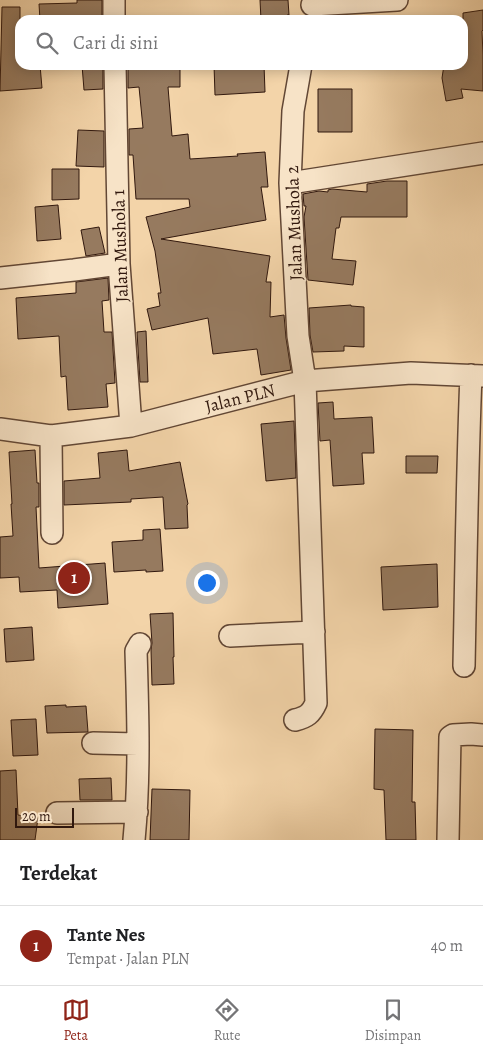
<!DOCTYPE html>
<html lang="id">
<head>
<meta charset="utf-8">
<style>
  body { margin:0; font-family:Alegreya,serif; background:#f6f6f6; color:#202124 }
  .scale { position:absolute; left:15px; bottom:12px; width:59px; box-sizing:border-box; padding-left:5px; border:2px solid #31180e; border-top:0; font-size:14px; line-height:18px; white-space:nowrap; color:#31180e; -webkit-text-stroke:4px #f7e3c7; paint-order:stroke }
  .you { position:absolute; left:206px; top:582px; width:18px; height:18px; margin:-12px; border:4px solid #fff; border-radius:50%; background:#1a73e8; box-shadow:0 0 0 8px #1a73e833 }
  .badge { display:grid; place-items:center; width:32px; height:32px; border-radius:50%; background:#8f2418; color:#fff; font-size:16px; font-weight:700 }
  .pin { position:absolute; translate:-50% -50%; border:2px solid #fff; box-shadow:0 1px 5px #0006 }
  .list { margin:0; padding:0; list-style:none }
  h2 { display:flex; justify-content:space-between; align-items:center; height:65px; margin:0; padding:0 20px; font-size:21px }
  h2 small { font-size:16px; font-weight:400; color:#757577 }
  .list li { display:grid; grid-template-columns:32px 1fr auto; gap:15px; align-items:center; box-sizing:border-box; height:80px; padding:0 20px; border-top:1px solid #e0e0e0 }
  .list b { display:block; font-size:19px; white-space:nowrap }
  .list p { margin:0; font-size:16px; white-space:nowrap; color:#757577 }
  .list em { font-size:16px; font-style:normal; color:#757577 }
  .icon { flex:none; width:28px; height:28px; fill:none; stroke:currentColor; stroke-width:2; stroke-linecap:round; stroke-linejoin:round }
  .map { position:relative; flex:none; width:483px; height:840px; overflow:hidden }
  .search { position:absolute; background:#fff; box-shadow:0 2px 12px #0003; left:15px; right:15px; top:15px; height:55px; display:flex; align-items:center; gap:12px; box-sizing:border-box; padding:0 18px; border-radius:15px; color:#757577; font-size:19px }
  .sheet { height:145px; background:#fff }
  nav { display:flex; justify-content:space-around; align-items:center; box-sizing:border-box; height:70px; border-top:1px solid #e0e0e0; background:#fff; font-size:14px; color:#757577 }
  nav a { display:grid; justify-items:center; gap:2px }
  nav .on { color:#8f2418 }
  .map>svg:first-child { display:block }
</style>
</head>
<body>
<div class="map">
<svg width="483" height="840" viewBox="0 0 483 840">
  <rect width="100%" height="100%" fill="#f3d4a9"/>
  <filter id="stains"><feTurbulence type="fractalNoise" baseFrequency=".004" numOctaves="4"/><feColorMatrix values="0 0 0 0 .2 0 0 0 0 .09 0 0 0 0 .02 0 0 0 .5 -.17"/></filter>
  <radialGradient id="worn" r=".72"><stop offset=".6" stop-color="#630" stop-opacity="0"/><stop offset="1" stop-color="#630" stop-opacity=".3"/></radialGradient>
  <path fill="#967a5f" stroke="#31180e" d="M 77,0 L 102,0 L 102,20 L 40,20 L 39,4 L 77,3 Z
    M 260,0 L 288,0 L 289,15 L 287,15 L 288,20 L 261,20 Z
    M 2,7 L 20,7 L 20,65 L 40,65 L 42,88 L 0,91 Z
    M 483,10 L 483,30 L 482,31 L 483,55 L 483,91 L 461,89 L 463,98 L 446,101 L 442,78 L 444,65 L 463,65 L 463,13 Z
    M 82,65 L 103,65 L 103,89 L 84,90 Z
    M 128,65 L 180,65 L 180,87 L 168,87 L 172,136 L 188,134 L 190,159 L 238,156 L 237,154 L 265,152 L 268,187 L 261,187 L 266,220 L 161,239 L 270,256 L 266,282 L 271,282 L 270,317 L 284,315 L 286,338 L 291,370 L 261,375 L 257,349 L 213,354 L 208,318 L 152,330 L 147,309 L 160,306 L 158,293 L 161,293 L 155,251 L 146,217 L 190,207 L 189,199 L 136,199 L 133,155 L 129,155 L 129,129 L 143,128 L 139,87 L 128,88 Z
    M 214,65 L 264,65 L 265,92 L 215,95 Z
    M 318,89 L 352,89 L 352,132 L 318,132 Z
    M 78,130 L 104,131 L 104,167 L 76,166 Z
    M 52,169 L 79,169 L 79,199 L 52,200 Z
    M 387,181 L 407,181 L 407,217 L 341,217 L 339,228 L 336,228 L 332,259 L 356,261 L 353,285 L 308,280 L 304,217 L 306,206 L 304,206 L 303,194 L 319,191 L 328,192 L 328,190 L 332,189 L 367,192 L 367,184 Z
    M 58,205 L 61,239 L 37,241 L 35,207 Z
    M 99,227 L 105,253 L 86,256 L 81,230 Z
    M 108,278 L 109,300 L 102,301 L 104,332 L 112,332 L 115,383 L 106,384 L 108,407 L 68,410 L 66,376 L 61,377 L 59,336 L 18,339 L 16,298 L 76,293 L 76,282 Z
    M 351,305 L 351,306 L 364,307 L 364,347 L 344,346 L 344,351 L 313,352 L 310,335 L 309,308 Z
    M 146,331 L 148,382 L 140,382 L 137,332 Z
    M 333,402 L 334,419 L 372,417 L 374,453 L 362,453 L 364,484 L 333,486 L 330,440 L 320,441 L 318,403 Z
    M 294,421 L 296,478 L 266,481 L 261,424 Z
    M 35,450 L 37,483 L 39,483 L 39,507 L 36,507 L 39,568 L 105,563 L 108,604 L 58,608 L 57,590 L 20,592 L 19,577 L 0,578 L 0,537 L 13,536 L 11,504 L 12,504 L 9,452 Z
    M 127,450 L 129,471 L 180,462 L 188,504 L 187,505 L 188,528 L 165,529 L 163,497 L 131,499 L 131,502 L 64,505 L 64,481 L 100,478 L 98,453 Z
    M 406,456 L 438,456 L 437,473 L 406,473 Z
    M 160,529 L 163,571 L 146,572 L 146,570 L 114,572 L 112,542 L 143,540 L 143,530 Z
    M 437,564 L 438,607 L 383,610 L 381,567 Z
    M 173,613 L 174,657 L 173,657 L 174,684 L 152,685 L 151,650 L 152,643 L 150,614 Z
    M 32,627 L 34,660 L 6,662 L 4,629 Z
    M 66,705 L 66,707 L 86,706 L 88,732 L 47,733 L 45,706 Z
    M 36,719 L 38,755 L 13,756 L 11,720 Z
    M 375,729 L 413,730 L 412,802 L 415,802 L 416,840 L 386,840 L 384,790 L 374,789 Z
    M 16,770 L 18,815 L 38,818 L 35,840 L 0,840 L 0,771 Z
    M 111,778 L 112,800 L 80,800 L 79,779 Z
    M 152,789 L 190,790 L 189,840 L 150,840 Z"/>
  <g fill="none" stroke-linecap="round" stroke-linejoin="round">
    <g stroke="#624735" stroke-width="24">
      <path id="minor" d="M 114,0 L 114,20
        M 312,5 L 397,0
        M 115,65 L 119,264 L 131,426
        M 290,183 L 483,153
        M 0,278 L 74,270 L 119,264
        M 0,429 L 51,436 L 131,426 L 305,381 L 411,373 L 483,376
        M 51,436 L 52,533
        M 230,636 L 314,632
        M 464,666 C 466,569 467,472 471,375
        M 295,720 C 307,717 311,714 316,703 L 305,381 L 298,336 L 290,183 L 293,111 L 301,65
        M 93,743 L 138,744
        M 57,813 L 137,812
        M 134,840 C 140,777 138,714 136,651 L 140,644
        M 448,840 L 450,737 L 453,735 L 471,734 L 483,735"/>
    </g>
    <use href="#minor" stroke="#f7e3c7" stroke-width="21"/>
  </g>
  <g text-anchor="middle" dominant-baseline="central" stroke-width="4" stroke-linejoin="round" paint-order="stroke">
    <g font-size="18" fill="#31180e" stroke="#f7e3c7">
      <text transform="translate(294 223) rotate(-92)">Jalan Mushola 2</text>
      <text transform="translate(120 246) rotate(-92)">Jalan Mushola 1</text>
      <text transform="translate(240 398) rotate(-14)">Jalan PLN</text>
    </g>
  </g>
  <rect width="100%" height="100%" filter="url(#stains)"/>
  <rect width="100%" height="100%" fill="url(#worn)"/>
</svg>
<div class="scale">20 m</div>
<div class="you"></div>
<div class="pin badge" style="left:74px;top:578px">1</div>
<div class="search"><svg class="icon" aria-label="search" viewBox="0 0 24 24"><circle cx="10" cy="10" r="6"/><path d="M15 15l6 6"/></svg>Cari di sini</div>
</div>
<section class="sheet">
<h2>Terdekat<small></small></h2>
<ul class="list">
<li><span class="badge">1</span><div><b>Tante Nes</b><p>Tempat · Jalan PLN</p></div><em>40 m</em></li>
</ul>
</section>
<nav>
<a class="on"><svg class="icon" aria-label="map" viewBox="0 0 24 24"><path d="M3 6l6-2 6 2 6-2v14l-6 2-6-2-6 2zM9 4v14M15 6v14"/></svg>Peta</a>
<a><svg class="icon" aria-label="directions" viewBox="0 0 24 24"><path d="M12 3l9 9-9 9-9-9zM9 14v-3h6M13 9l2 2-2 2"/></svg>Rute</a>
<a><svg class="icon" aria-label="saved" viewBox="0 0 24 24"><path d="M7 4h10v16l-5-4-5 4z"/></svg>Disimpan</a>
</nav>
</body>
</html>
